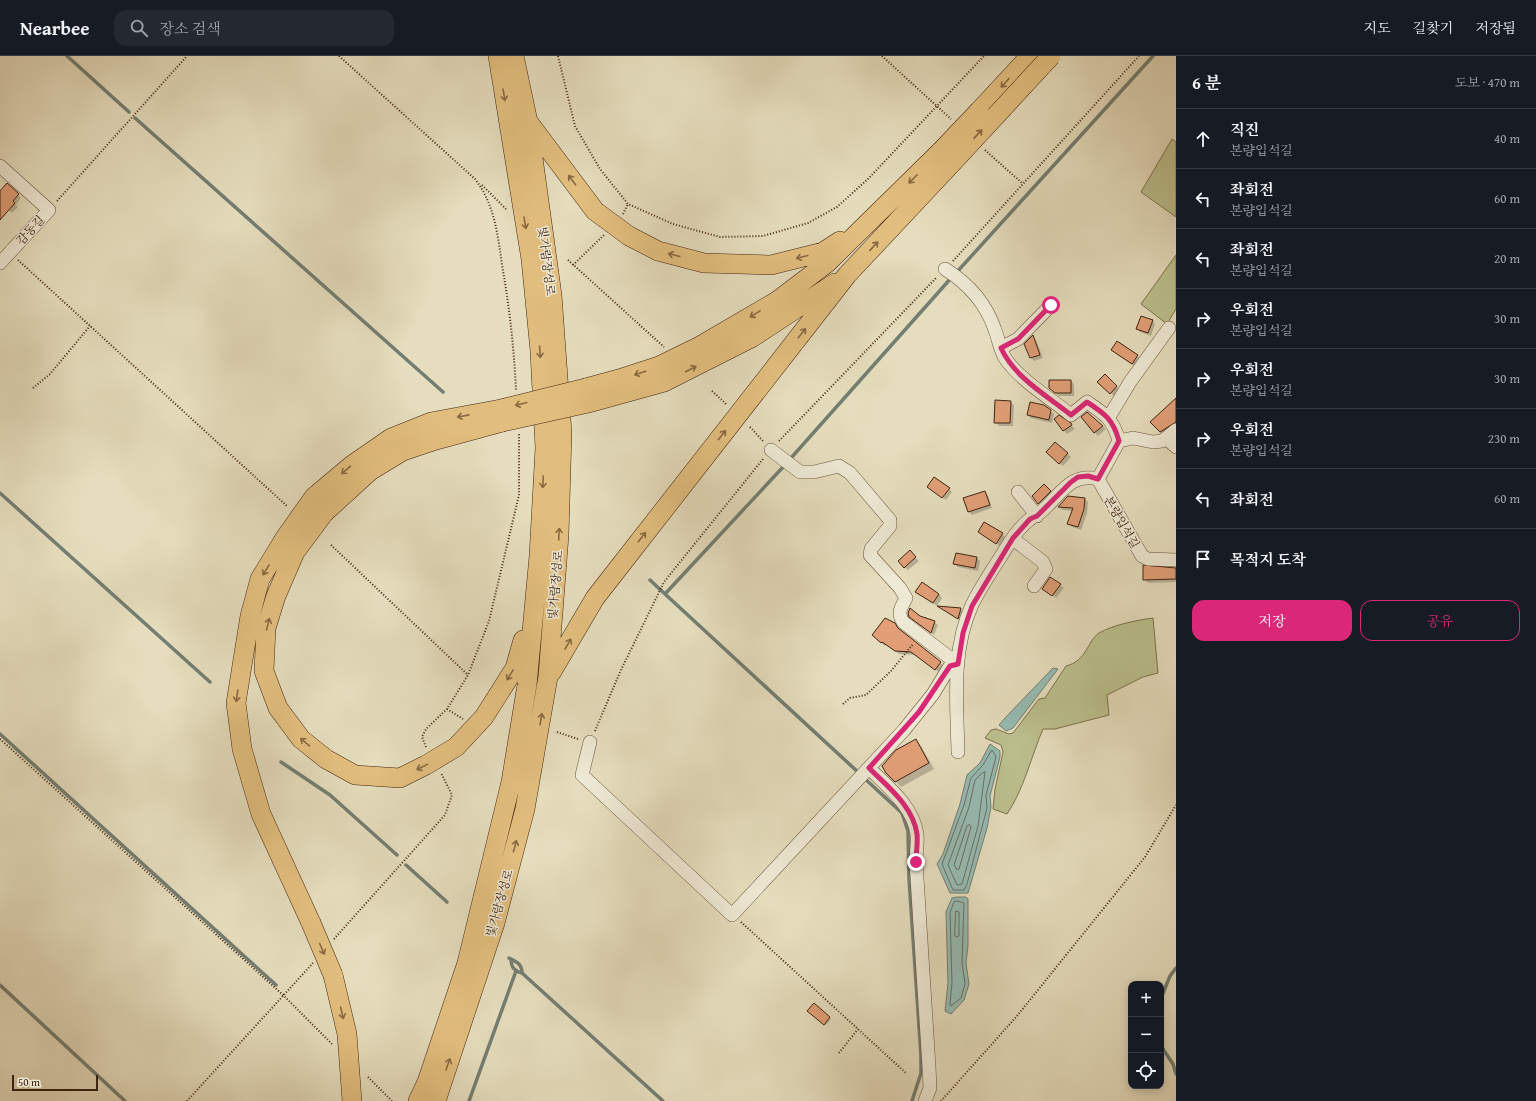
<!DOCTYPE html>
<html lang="ko">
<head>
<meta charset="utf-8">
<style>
  body { margin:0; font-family:"Gentium Book Plus","Noto Serif KR",serif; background:#242831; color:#f1f3f6 }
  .controls { position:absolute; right:12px; bottom:12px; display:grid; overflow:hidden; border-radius:8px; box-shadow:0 2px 10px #0003 }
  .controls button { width:36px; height:36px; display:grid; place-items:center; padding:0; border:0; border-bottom:1px solid #363941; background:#171b24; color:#f1f3f6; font:20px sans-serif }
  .scale { position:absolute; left:12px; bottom:10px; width:86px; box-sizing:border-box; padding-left:4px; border:2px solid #402311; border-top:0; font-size:11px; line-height:14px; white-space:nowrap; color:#402311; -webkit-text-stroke:3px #eee9d4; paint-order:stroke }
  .stop { position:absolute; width:12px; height:12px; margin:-9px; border:3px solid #db2777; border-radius:50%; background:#fff }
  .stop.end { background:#db2777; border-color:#fff; box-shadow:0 1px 4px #0008 }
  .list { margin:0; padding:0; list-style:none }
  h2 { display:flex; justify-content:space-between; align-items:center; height:52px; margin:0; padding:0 16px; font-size:17px }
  h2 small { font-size:13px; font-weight:400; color:#9ea1a6 }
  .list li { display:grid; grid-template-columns:26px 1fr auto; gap:12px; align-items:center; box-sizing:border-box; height:60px; padding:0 16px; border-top:1px solid #363941 }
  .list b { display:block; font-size:15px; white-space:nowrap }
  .list p { margin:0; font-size:13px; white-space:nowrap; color:#9ea1a6 }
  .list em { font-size:13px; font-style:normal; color:#9ea1a6 }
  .actions { display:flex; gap:8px; padding:12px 16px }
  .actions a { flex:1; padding:9px 0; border:1px solid #db2777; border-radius:12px; text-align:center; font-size:14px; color:#db2777 }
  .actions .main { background:#db2777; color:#fff }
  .icon { flex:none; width:22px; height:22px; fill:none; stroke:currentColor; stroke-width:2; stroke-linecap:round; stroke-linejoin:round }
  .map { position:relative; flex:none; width:1176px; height:1045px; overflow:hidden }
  header { display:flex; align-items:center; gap:24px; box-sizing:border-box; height:56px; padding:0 20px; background:#171b24; border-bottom:1px solid #363941 }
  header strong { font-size:19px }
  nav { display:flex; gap:22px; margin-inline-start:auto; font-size:14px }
  .search { width:280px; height:36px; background:#242831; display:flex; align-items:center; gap:10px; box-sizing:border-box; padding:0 14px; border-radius:12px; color:#9ea1a6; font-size:15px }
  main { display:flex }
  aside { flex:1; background:#171b24 }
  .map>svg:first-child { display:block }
</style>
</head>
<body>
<header>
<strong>Nearbee</strong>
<div class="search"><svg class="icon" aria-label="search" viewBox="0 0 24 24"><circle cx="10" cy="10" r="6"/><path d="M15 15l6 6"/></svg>장소 검색</div>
<nav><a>지도</a><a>길찾기</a><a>저장됨</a></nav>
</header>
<main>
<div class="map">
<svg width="1176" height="1045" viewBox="0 0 1176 1045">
  <rect width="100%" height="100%" fill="#e5ddbd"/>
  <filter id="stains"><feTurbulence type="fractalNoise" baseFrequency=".005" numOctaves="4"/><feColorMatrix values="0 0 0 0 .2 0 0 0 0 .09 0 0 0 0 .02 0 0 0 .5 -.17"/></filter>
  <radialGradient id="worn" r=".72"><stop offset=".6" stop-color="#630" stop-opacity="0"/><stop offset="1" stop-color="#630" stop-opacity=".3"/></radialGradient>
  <path fill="#bbbf8d" stroke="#7e714f" d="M 1172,83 L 1176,86 L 1176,161 L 1141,136 Z
    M 1176,199 L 1176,253 L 1167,268 L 1141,248 Z
    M 1153,562 L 1158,617 L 1143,621 L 1107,639 L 1109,659 L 1055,673 L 1043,673 C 1031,701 1024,733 1007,758 L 993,753 L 995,733 L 1003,696 L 1001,689 L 985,682 L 991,674 L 996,673 L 1009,678 L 1013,677 L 1039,643 L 1045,642 L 1066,610 C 1087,605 1087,585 1099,577 C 1113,569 1137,564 1153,562 Z"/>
  <path fill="#96bbb3" stroke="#747e72" d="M 1053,612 L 1058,613 L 1013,672 L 1006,675 L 999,669 L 1005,662 Z
    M 990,688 L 1000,695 L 1000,701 L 990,740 L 991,751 L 987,772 L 968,837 L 950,837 L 937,808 L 943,798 L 960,748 L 967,719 L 980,707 Z
    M 957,841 L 966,841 L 968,843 L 968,889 L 966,907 L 969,928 L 964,944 L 951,958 L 945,955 L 948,927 L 946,856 L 952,842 Z"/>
  <path fill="#0003" d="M 7,128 L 21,142 L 16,149 L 18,151 L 12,157 L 0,147 L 0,137 Z
    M 1152,265 L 1155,268 L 1151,280 L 1140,276 L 1137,273 Z
    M 1033,281 L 1036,284 L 1043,302 L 1034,305 L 1031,302 L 1026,288 Z
    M 1118,286 L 1141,303 L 1136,311 L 1116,297 Z
    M 1105,319 L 1120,334 L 1114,340 L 1099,326 Z
    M 1071,325 L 1074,328 L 1074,340 L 1059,340 L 1053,335 Z
    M 1176,344 L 1176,368 L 1162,377 L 1152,366 Z
    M 1010,346 L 1014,349 L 1013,370 L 999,370 L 995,366 Z
    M 1050,355 L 1054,358 L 1052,367 L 1031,362 L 1028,359 Z
    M 1087,357 L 1106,373 L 1098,380 L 1082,361 Z
    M 1059,361 L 1072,370 L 1075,373 L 1067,378 L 1055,363 Z
    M 1055,387 L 1071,401 L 1063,410 L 1050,400 Z
    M 1044,429 L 1053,438 L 1042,451 L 1038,447 Z
    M 949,433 L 952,436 L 946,444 L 932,434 Z
    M 985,436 L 988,440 L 992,452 L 972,459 L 968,455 Z
    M 1085,443 L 1088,446 L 1087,457 L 1081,474 L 1072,471 L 1069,468 L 1073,455 L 1062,454 L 1059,451 Z
    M 979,476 L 1002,478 L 1005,481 L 1000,490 Z
    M 913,499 L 919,505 L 908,514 L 904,511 Z
    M 977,502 L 980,505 L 978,515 L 958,511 L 955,508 Z
    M 1176,513 L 1176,526 L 1148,527 L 1144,523 Z
    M 1051,522 L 1064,532 L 1056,542 L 1045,534 Z
    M 916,536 L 939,538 L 942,542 L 937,550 Z
    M 940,551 L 960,553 L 963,556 L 961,565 Z
    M 914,564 L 934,566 L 938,569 L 934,579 Z
    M 873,579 L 940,607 L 944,610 L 939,616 L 915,599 L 899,598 L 886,588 L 885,590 Z
    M 916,685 L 921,690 L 934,713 L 901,731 L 887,716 Z
    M 814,948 L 831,963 L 826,969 L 808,954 Z"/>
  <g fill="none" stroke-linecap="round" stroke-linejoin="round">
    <path stroke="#6b6f62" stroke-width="1" d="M 993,695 L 996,701 L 986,739 L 987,752 L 967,828 L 964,834 L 953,834 L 942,808 L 964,749 L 971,722 L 983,709 L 991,695 Z
      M 985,716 L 978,770 L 962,828 L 957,829 L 948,809 L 969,751 L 975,724 L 981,718 Z
      M 970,769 L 971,771 L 959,813 L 957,814 L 954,809 L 967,770 Z
      M 958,845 L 964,847 L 962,907 L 965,928 L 961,942 L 951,950 L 950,948 L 952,927 L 950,857 L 954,846 Z
      M 956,855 L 959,856 L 959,880 L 957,881 L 955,880 Z"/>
    <path stroke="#747e72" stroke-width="3.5" d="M 67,0 L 129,56
      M 135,62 L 443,336
      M 956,217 L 1153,0
      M 0,437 L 210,626
      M 650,524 L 665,538
      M 0,678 L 276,929
      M 281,706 L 330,739 L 397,799
      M 859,717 L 665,538 L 783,411 L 952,221
      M 863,721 L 902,757 L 908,775 L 909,823 L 921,1000 L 921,1017 L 912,1045
      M 406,809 L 447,846
      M 509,902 C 516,906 522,907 522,917 L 663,1045
      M 511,903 C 511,912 515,915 522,917
      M 0,929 L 125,1045
      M 1161,942 L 1170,920 L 1176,912
      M 1161,990 L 1173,1008 L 1176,1018
      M 469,1045 L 516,915"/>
  </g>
  <path fill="#e29f77" stroke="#402311" d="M 7,127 L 19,138 L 13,145 L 15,147 L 0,164 L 0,135 Z
    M 1141,260 L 1153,264 L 1148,277 L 1136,273 Z
    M 1033,279 L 1040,299 L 1030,302 L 1024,288 Z
    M 1117,285 L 1138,299 L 1132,308 L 1111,294 Z
    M 1105,318 L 1117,330 L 1110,338 L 1097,326 Z
    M 1049,324 L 1071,324 L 1071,337 L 1055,337 L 1049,332 Z
    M 1176,342 L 1176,366 L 1160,376 L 1150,366 Z
    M 995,344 L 1011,345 L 1010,367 L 994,367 Z
    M 1030,346 L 1044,349 L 1051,354 L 1049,364 L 1027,359 Z
    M 1087,356 L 1103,370 L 1094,377 L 1081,361 Z
    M 1059,359 L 1071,367 L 1072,369 L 1063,375 L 1054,363 Z
    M 1055,386 L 1068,397 L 1059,408 L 1046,396 Z
    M 934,421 L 950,432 L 942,442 L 927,431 Z
    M 1044,428 L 1051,435 L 1038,448 L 1032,440 Z
    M 985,435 L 990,449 L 968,456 L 963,442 Z
    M 1068,440 L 1085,442 L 1084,453 L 1078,471 L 1067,468 L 1073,452 L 1058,451 Z
    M 984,466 L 1003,477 L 996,488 L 978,476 Z
    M 910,494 L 916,501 L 904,512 L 898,505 Z
    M 956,497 L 977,501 L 975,512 L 953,508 Z
    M 1143,509 L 1176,512 L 1176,523 L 1143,524 Z
    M 1050,521 L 1061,528 L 1052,540 L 1042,533 Z
    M 922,526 L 939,538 L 933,547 L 915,536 Z
    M 937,550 L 961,552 L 958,563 Z
    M 910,552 L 920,560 L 935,565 L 931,577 L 909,561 L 908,557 Z
    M 885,562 L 895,567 L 898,572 L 941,606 L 935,614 L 911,596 L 895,595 L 882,586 L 881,587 L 872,579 Z
    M 916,683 L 929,707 L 895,726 L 886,717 L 882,710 L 896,694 Z
    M 814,947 L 830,961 L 824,969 L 807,955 Z"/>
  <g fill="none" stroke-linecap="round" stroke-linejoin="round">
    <g stroke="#69523c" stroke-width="14">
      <path id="minor" d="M 0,110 L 49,154 L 0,207
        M 945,213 C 969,228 986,247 995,274 C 999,284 1000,296 1007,305 C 1024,327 1050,342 1071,359 L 1087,346 C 1105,358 1113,363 1119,385 L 1098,423 C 1072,417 1063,435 1046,451 C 1041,457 1035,459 1029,464 C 1016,474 1007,491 998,505 C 989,519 979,534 972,549 C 951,594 957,648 958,696
        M 1001,292 L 1018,283 L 1051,249
        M 1109,361 L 1130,326 L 1169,272
        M 1166,382 L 1176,391
        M 1119,385 L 1133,382 L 1153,386 L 1162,385 L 1176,374
        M 1098,423 L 1142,500 L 1148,503 L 1176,504
        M 1018,436 L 1037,460
        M 1013,483 L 1043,506 L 1046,513 L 1034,530
        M 590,686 L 582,719 L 732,859 L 904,674 L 933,638 L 950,610 L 958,608 L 903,566 C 897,556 901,552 906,542 L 900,532 L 870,499 L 871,493 L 890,470 L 890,464 L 850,417 L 839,410 L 814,416 L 800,416 L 771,394
        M 869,712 C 888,731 913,750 917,778 C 918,787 916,797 916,806 L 929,1011 L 930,1032 L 925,1045"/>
    </g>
    <g stroke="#402311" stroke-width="20">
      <path id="highway" d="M 979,55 L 1030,0
        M 529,67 L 595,155 L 629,180 L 658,195 L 704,207 L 771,209 L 823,196 L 840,185
        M 586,332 L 619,323 L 659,310 L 700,290 L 777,245 L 827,207 L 941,95
        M 588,347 L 664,326 L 753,281 L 835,227
        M 502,366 L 436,384 L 403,395 L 370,415 L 324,457 L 295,496 L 276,540 L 266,572 L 264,615 L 278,652 L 301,683 L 326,703 L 355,719 L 400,722 L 426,709 L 456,691 L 484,661 L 515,612 L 523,584
        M 551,617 L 595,542 L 847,219 L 952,107
        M 311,867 L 261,758 L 242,693 L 236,647 L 250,560 L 260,523 L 285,482 L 314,441 L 352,409 L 391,382 L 431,366 L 501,353
        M 333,919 L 347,978 L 352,1045
        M 418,1045 L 427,1026 L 467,907 L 511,726 L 527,629 L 539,500 L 545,392 L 540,295 L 531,203 L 498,0
        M 436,1045 L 495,867 L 525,753 L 548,621 L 559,479 L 562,377 L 552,239 L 528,66 L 514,0"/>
    </g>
    <path stroke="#402311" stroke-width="2" stroke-dasharray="1 2" stroke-linecap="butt" d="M 339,0 L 475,123 C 496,150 498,183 503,215 C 510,255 514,294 516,334
      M 558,0 L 575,70 L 600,113 L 628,148 L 673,168 L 720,181 L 763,180 L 808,167 L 837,151 L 869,122 L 984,0
      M 882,0 L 951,63
      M 985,94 L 1022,127
      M 482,129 L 507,154
      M 57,145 L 187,0
      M 623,158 L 628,148
      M 18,204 L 288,451
      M 568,204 L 664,291
      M 953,205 L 1139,0
      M 573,209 L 604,179
      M 33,332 L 50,318 L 90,270
      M 712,335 L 726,348
      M 750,371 L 763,385
      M 779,385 L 937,221
      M 331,489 L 468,619
      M 843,648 L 850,642 L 866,639 L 891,615 L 913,588
      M 447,653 L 463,663
      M 595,675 L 620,616 L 664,526 L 763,403
      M 557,676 L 578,683
      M 0,683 L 283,939 L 333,989
      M 426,691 L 422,681 L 426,673 L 447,653 L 468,619 L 489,565 L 519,439 L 519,378
      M 741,866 L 907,1018
      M 334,883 L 445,759 L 452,739 L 441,717
      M 839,997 L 858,973
      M 368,1021 L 392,1045
      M 187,1045 L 313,907
      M 941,1045 L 1017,960 L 1145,801 L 1176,749"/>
    <use href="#minor" stroke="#eee9d4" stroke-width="13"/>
    <use href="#highway" stroke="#e2be7e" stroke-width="19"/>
    <g stroke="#402311" stroke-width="20" stroke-linecap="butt">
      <path id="highway-bridge" d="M 941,95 L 979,55
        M 952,107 L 1051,0
        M 501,353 L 586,332
        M 502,366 L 588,347
        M 311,867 L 333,919"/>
    </g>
    <use href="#highway-bridge" stroke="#e2be7e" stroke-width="19"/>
  </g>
  <defs><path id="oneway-shaft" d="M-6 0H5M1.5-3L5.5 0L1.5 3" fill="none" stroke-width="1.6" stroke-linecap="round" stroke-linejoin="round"/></defs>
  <g stroke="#896942">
    <use href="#oneway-shaft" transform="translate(1005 27) rotate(132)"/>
    <use href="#oneway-shaft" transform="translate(504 39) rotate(81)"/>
    <use href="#oneway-shaft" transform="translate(978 78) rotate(-47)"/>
    <use href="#oneway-shaft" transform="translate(913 123) rotate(135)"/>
    <use href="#oneway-shaft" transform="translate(572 124) rotate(-127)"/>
    <use href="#oneway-shaft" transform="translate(525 167) rotate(80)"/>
    <use href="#oneway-shaft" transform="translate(874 190) rotate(-47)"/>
    <use href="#oneway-shaft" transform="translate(674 199) rotate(-165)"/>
    <use href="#oneway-shaft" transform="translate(802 201) rotate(166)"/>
    <use href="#oneway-shaft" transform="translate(755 258) rotate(149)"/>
    <use href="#oneway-shaft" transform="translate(802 277) rotate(-52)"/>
    <use href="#oneway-shaft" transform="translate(540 296) rotate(86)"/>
    <use href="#oneway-shaft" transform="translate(691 313) rotate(-27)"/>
    <use href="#oneway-shaft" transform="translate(640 317) rotate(162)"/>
    <use href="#oneway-shaft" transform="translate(521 348) rotate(166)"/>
    <use href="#oneway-shaft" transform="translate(463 360) rotate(169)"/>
    <use href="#oneway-shaft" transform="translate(722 379) rotate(-52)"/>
    <use href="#oneway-shaft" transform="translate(346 414) rotate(140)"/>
    <use href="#oneway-shaft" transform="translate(543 426) rotate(93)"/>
    <use href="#oneway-shaft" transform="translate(559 478) rotate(-87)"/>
    <use href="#oneway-shaft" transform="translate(642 481) rotate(-52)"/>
    <use href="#oneway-shaft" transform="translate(266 514) rotate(121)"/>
    <use href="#oneway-shaft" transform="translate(268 568) rotate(-76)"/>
    <use href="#oneway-shaft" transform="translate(568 588) rotate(-60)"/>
    <use href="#oneway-shaft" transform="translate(510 619) rotate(122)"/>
    <use href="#oneway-shaft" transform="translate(237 640) rotate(98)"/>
    <use href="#oneway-shaft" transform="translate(541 663) rotate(-80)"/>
    <use href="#oneway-shaft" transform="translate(305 686) rotate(-140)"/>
    <use href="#oneway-shaft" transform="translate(422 711) rotate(154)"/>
    <use href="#oneway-shaft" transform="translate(515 790) rotate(-75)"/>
    <use href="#oneway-shaft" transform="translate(322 893) rotate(67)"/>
    <use href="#oneway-shaft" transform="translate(342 957) rotate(77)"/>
    <use href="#oneway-shaft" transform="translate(448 1008) rotate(-71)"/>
  </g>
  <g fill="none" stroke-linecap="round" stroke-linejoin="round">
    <path stroke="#db2777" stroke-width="5" d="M 916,806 C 916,797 918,787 917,778 C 913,750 888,731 869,712 L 919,656 L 950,610 L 958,608 L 963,577 L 972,550 L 1013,482 L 1030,463 L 1037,460 L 1071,426 L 1078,421 L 1088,420 L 1098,423 L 1119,385 C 1113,363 1105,358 1087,346 L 1071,359 C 1046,339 1015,322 1001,292 L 1018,283 L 1051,249"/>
  </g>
  <g text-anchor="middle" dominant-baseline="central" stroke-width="3" stroke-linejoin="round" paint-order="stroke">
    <g font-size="12" fill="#402311" stroke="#eee9d4">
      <text transform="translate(30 174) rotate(-47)">감동길</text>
      <text transform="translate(547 205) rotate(83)">빛가람장성로</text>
      <text transform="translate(1122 466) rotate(60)">본량입석길</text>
      <text transform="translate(555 529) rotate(-85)">빛가람장성로</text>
      <text transform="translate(499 847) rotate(-74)">빛가람장성로</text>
    </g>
  </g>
  <rect width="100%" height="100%" filter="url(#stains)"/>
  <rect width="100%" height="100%" fill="url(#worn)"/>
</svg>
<div class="controls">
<button>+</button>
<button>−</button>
<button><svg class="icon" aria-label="locate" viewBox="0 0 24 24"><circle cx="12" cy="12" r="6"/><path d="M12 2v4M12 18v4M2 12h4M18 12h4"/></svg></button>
</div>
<div class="scale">50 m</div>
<div class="stop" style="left:1051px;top:249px"></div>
<div class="stop end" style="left:916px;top:806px"></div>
</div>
<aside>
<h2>6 분<small>도보 · 470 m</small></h2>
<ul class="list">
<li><svg class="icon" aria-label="ahead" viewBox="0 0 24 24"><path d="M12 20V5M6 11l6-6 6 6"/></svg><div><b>직진</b><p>본량입석길</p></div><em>40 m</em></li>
<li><svg class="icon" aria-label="left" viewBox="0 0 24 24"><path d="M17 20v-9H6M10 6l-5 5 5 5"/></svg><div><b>좌회전</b><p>본량입석길</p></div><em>60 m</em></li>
<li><svg class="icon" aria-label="left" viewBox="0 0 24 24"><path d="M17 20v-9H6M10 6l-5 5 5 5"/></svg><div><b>좌회전</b><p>본량입석길</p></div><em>20 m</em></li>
<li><svg class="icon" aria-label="right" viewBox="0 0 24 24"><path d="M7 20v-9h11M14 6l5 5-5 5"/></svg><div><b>우회전</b><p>본량입석길</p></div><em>30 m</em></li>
<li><svg class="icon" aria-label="right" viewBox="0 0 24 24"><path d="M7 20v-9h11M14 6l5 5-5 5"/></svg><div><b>우회전</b><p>본량입석길</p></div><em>30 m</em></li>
<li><svg class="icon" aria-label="right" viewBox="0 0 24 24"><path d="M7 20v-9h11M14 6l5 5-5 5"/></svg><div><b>우회전</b><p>본량입석길</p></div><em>230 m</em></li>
<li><svg class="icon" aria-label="left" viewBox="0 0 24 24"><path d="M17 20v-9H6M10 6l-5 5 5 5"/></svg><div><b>좌회전</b></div><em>60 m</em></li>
<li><svg class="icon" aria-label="arrive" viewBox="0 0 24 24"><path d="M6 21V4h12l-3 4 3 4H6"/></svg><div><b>목적지 도착</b></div></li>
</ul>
<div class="actions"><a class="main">저장</a><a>공유</a></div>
</aside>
</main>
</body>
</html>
